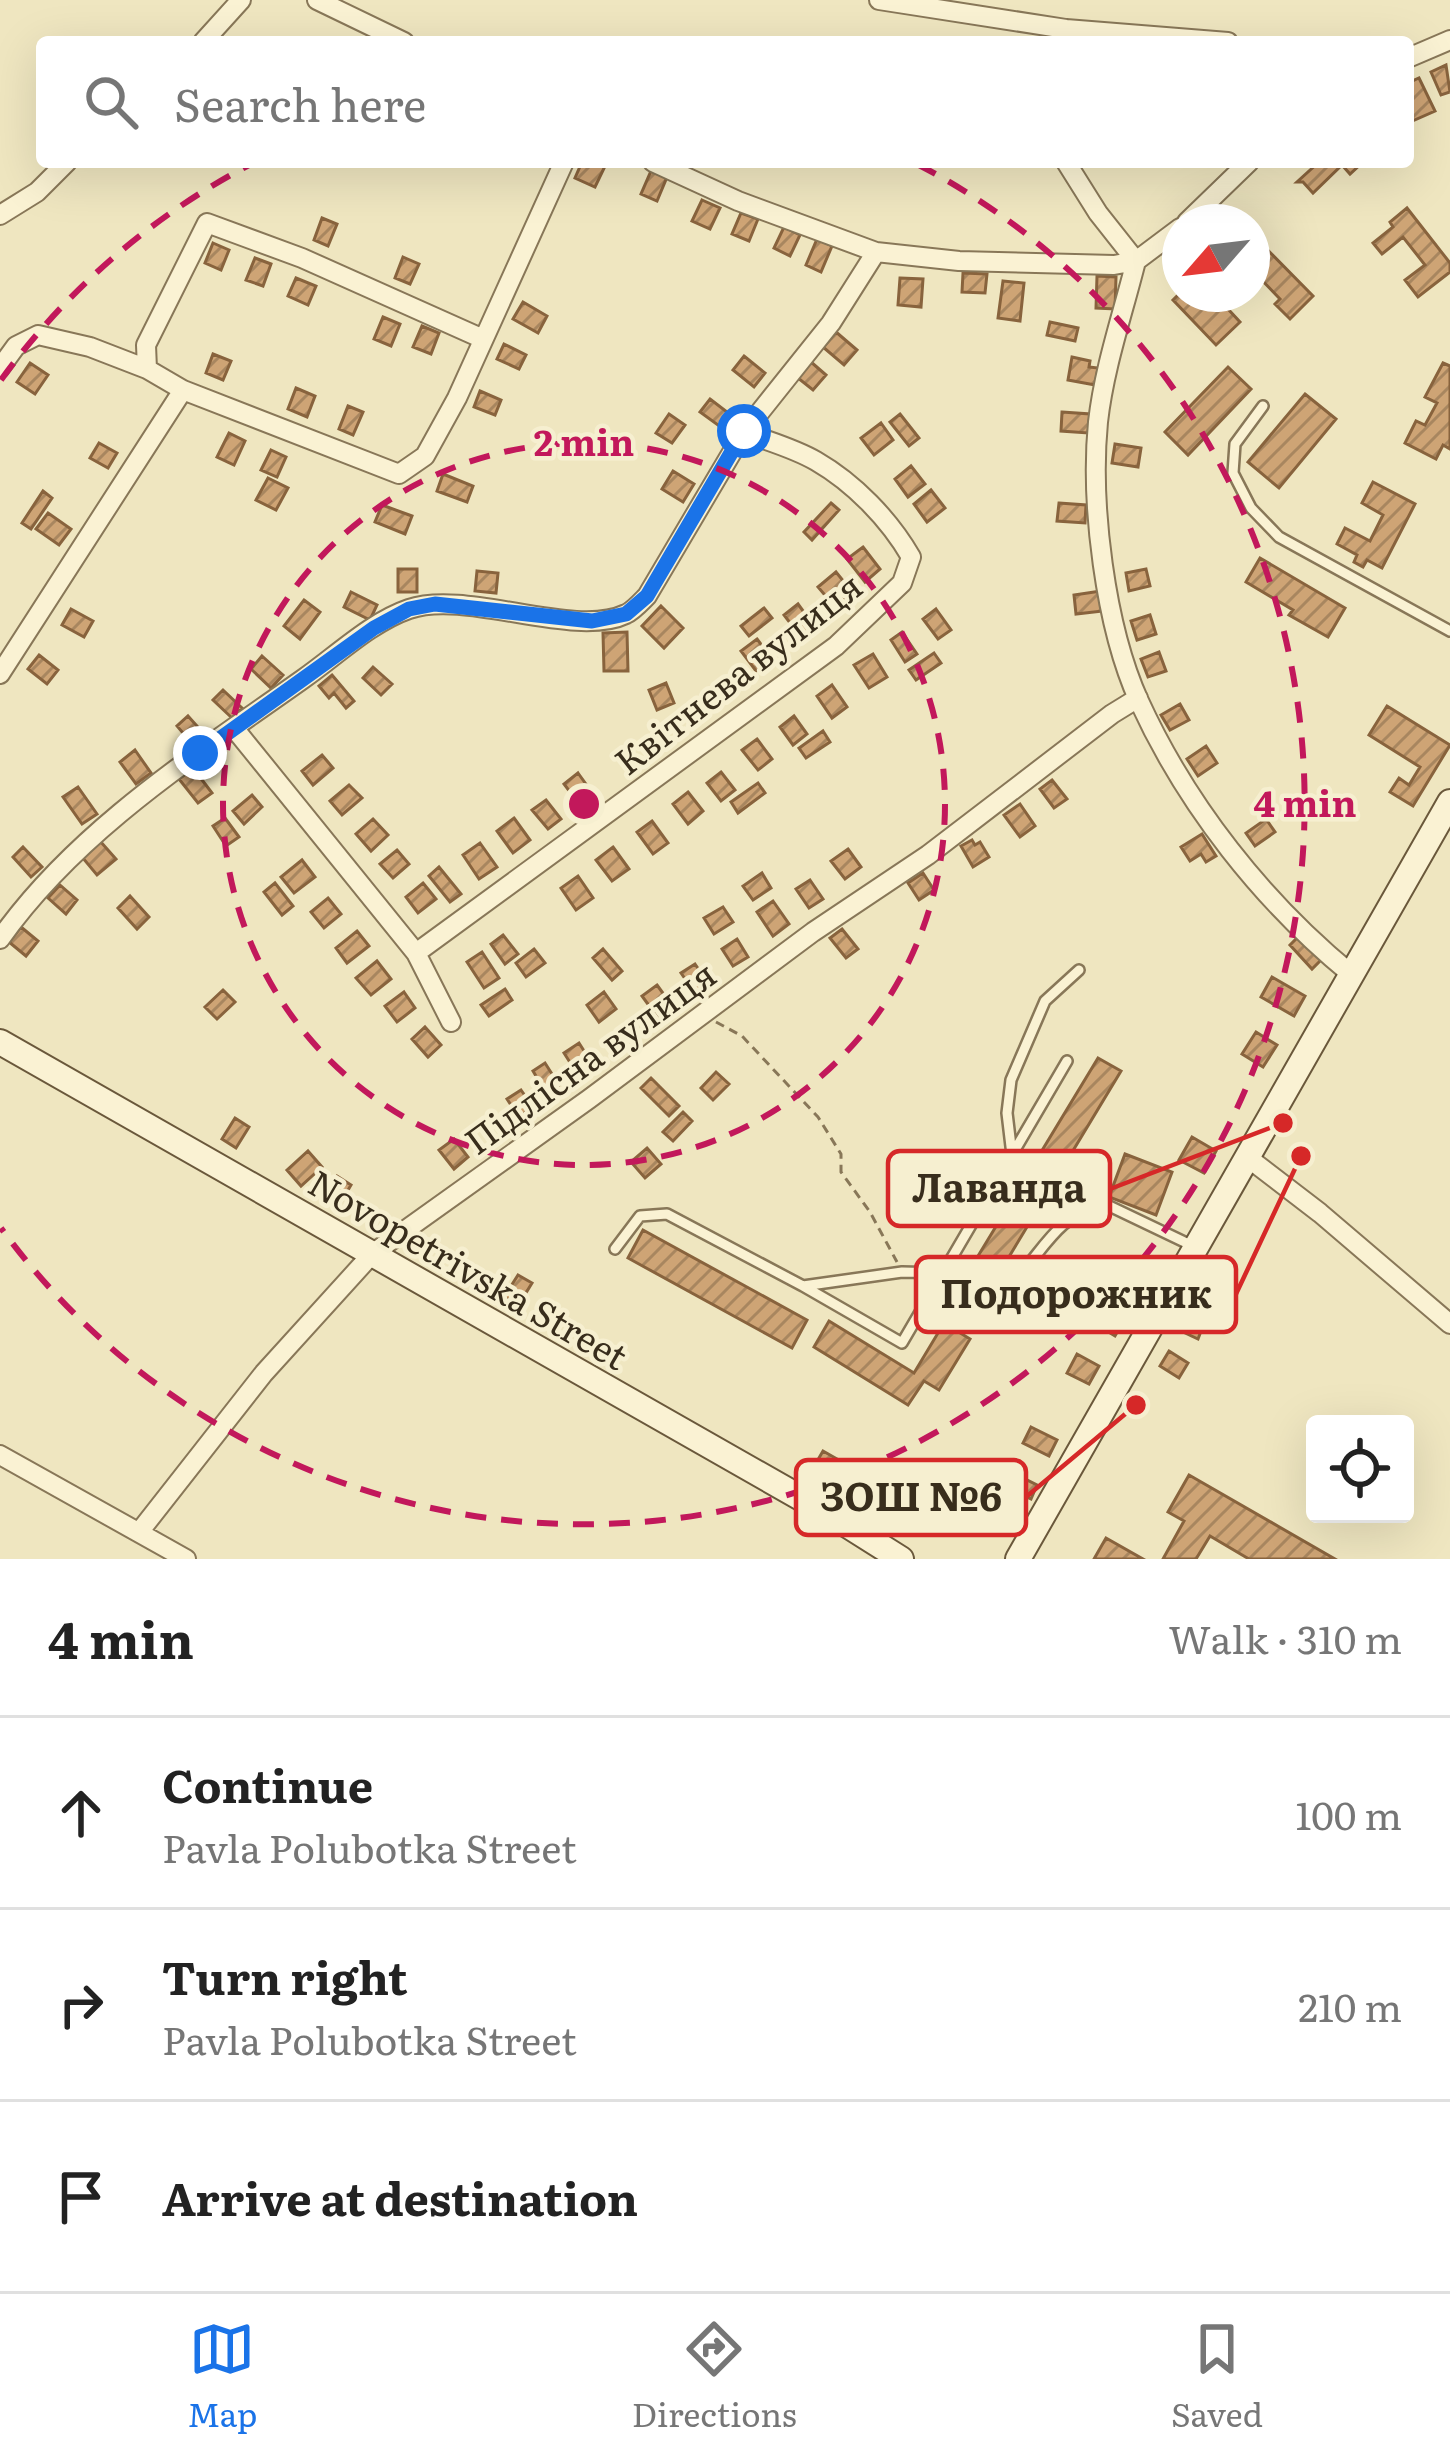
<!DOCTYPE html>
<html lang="en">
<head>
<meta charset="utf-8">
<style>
  body { margin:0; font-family:Literata,serif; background:#f6f6f6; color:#222 }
  .controls { position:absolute; right:36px; bottom:36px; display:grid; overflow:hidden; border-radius:12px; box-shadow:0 12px 48px #0002 }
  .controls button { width:108px; height:108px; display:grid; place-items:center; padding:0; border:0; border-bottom:3px solid #e0e0e0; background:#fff; color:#222; font:60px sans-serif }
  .compass { position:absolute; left:1162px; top:204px; width:108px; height:108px; border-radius:50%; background:#fff; box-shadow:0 12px 48px #0002; rotate:242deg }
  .stop { position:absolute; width:36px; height:36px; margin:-27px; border:9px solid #1a73e8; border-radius:50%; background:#fff }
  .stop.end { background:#1a73e8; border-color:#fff; box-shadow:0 3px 12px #0008 }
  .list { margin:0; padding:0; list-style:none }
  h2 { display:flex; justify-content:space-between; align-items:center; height:156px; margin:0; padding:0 48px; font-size:51px }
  h2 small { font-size:39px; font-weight:400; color:#767676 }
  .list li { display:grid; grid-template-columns:78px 1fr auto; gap:36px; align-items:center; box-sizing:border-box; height:192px; padding:0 48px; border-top:3px solid #e0e0e0 }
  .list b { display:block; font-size:45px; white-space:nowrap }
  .list p { margin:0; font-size:39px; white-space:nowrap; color:#767676 }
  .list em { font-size:39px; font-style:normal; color:#767676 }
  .icon { flex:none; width:66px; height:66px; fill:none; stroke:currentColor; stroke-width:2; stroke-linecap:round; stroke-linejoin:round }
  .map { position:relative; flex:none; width:1450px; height:1559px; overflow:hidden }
  .search { position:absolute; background:#fff; box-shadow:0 12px 48px #0002; left:36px; right:36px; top:36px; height:132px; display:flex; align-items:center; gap:30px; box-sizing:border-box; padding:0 42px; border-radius:12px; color:#767676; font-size:45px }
  .sheet { height:732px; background:#fff }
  nav { display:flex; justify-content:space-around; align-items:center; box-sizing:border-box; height:168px; border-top:3px solid #e0e0e0; background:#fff; font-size:33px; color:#767676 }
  nav a { display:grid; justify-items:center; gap:6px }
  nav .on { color:#1a73e8 }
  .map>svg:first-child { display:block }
</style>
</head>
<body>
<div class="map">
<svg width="1450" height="1559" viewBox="0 0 1450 1559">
  <defs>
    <pattern id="building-hatch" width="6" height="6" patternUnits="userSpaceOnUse" patternTransform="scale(3)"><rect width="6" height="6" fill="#cea475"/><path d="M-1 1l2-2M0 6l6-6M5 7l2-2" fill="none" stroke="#a8865f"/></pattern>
  </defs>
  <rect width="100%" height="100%" fill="#efe6c0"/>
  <path fill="url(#building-hatch)" stroke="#88633d" stroke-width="3" d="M 1446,65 L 1450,92 L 1441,95 L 1431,72 Z
    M 1419,78 L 1435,111 L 1410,122 L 1408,83 Z
    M 582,162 L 607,162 L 595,187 L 575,178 Z
    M 1319,162 L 1363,162 L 1350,174 L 1342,165 L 1313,193 L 1303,182 L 1297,182 Z
    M 651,171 L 667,177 L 657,201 L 641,194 Z
    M 702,200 L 720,208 L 710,229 L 692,221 Z
    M 1407,208 L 1450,263 L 1450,272 L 1418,297 L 1405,280 L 1425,265 L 1403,237 L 1382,254 L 1373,243 L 1393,227 L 1390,222 Z
    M 741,213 L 758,219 L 749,241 L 732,234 Z
    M 322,218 L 337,224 L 328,246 L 314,240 Z
    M 784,227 L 800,235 L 790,256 L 774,248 Z
    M 1252,234 L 1313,296 L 1290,319 L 1275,304 L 1280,299 L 1252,270 Z
    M 817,239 L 832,246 L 821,272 L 806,265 Z
    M 213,243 L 229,250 L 221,270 L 205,263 Z
    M 403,257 L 419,264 L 410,284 L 395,278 Z
    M 255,258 L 271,264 L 263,286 L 246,280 Z
    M 963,273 L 987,274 L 985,293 L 962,292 Z
    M 1097,276 L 1116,277 L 1115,309 L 1096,308 Z
    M 296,278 L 316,286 L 308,305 L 288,296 Z
    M 900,278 L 923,279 L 921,307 L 898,305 Z
    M 1003,281 L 1024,283 L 1020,321 L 998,318 Z
    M 1180,293 L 1214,294 L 1240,322 L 1216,345 L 1173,300 Z
    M 523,302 L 547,316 L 538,333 L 513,319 Z
    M 383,317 L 400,324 L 391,346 L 374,339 Z
    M 1050,322 L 1078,328 L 1075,341 L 1047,335 Z
    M 422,326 L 439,333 L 431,354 L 413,347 Z
    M 836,332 L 857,350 L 844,365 L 823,347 Z
    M 504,344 L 526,355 L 519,369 L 497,359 Z
    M 213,354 L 231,361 L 223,380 L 206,373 Z
    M 744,356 L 765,373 L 754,387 L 733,370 Z
    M 1072,357 L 1090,361 L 1089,367 L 1098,368 L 1095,385 L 1068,380 Z
    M 811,362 L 826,375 L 813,390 L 798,378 Z
    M 30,363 L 48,375 L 35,394 L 17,382 Z
    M 1443,363 L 1450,366 L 1450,449 L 1443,445 L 1436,459 L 1405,443 L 1416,421 L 1425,425 L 1437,403 L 1425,397 Z
    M 1228,367 L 1251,389 L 1188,455 L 1165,432 Z
    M 296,388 L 315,396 L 307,417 L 288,409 Z
    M 480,391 L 501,400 L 495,415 L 474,407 Z
    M 1305,394 L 1336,419 L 1279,488 L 1248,462 Z
    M 710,399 L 731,415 L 722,428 L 700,412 Z
    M 348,406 L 363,412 L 353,435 L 339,429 Z
    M 1062,412 L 1090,414 L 1088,433 L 1061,431 Z
    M 669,414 L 685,425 L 672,443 L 656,433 Z
    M 900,414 L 919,438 L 909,446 L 890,422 Z
    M 881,423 L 893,440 L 874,455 L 861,438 Z
    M 229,433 L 245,441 L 234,465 L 217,457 Z
    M 99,443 L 117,453 L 108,468 L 90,458 Z
    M 1115,444 L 1141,448 L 1138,467 L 1112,463 Z
    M 271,450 L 286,457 L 277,477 L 261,470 Z
    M 911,466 L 925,484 L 908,497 L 895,479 Z
    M 673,471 L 694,484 L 683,502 L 662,489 Z
    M 443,474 L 473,486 L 467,502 L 437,491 Z
    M 268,478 L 288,488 L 276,510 L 256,500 Z
    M 1373,482 L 1415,504 L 1382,568 L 1367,560 L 1363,567 L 1354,562 L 1357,555 L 1337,544 L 1345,528 L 1370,541 L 1383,515 L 1362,503 Z
    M 931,490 L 945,508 L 927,522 L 914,504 Z
    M 43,491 L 52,498 L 31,529 L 22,523 Z
    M 831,503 L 839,510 L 812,540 L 804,532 Z
    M 1059,503 L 1086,505 L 1085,523 L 1057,521 Z
    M 382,505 L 412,516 L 405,534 L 375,522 Z
    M 48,513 L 71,529 L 59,545 L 36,529 Z
    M 863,547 L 880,569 L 865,582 L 847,559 Z
    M 1260,558 L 1345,608 L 1328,637 L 1289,615 L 1293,610 L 1246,582 Z
    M 398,569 L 417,569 L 417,592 L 398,592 Z
    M 1146,569 L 1150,586 L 1129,591 L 1126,573 Z
    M 477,571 L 498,573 L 496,593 L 475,591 Z
    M 836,572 L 853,593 L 835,607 L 818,587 Z
    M 1101,591 L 1103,611 L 1076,614 L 1074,595 Z
    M 351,592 L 377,605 L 370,620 L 344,607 Z
    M 304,600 L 320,612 L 300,639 L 284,626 Z
    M 798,604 L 814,626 L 800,636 L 784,615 Z
    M 661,606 L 683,628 L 664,648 L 642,626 Z
    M 764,608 L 772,618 L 749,636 L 741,626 Z
    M 71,609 L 93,621 L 84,637 L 62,625 Z
    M 936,609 L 951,630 L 938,639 L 923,619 Z
    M 1150,615 L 1156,634 L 1137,640 L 1131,621 Z
    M 627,632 L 628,671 L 604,671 L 603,633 Z
    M 902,632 L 917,654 L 905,662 L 891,640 Z
    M 757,639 L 772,659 L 756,671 L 741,651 Z
    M 1159,652 L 1166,671 L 1148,677 L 1141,659 Z
    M 934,653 L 941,663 L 916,680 L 909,670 Z
    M 873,654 L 887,677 L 869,688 L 854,665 Z
    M 39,655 L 58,670 L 47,684 L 28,669 Z
    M 262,656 L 283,675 L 271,688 L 251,669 Z
    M 373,667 L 392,684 L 381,695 L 363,678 Z
    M 332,675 L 354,701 L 346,708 L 334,693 L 329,698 L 319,686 Z
    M 666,683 L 674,703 L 657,710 L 649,690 Z
    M 832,685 L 847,707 L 832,718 L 817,696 Z
    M 223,690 L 242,708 L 232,718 L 213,700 Z
    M 1180,704 L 1189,720 L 1170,730 L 1161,715 Z
    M 1387,706 L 1450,745 L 1413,806 L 1390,792 L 1399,778 L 1409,785 L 1420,767 L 1369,735 Z
    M 188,716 L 205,735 L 193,745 L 177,726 Z
    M 794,716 L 807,734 L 793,745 L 780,727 Z
    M 823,731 L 830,742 L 806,758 L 799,748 Z
    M 757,739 L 772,759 L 758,770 L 742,750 Z
    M 1206,746 L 1217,763 L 1198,776 L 1187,759 Z
    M 135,750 L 151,773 L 136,784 L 120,762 Z
    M 322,755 L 333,768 L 313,785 L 302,771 Z
    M 193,768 L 212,793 L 198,803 L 179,779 Z
    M 721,772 L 735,790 L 721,801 L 707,783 Z
    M 578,773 L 593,794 L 579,804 L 564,784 Z
    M 1052,780 L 1067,799 L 1054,808 L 1040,789 Z
    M 758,783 L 765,793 L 738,813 L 731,802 Z
    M 349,785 L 362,798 L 342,815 L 330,801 Z
    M 78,787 L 97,814 L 82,824 L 63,797 Z
    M 688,792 L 703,811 L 688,824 L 673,804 Z
    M 252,795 L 262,807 L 244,824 L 233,811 Z
    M 546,800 L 561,819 L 548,829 L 532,810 Z
    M 1020,804 L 1035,826 L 1020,837 L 1004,815 Z
    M 225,818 L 239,837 L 226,846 L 213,826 Z
    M 514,818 L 530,840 L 513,853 L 497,831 Z
    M 373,819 L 388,835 L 371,851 L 356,834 Z
    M 1266,819 L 1275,832 L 1255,846 L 1246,833 Z
    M 652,821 L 668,843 L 653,854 L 637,832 Z
    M 1202,834 L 1216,856 L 1206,862 L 1201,854 L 1190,861 L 1181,847 Z
    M 972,840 L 975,845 L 980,842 L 989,857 L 973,867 L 961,846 Z
    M 100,841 L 116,859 L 97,875 L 82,857 Z
    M 480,843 L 497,867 L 479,879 L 463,855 Z
    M 23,847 L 42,867 L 31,877 L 13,857 Z
    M 613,847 L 629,869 L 612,881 L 596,860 Z
    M 848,849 L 861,867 L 845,879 L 831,861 Z
    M 397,850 L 409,864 L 393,878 L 380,864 Z
    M 302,860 L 315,877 L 294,893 L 281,877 Z
    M 439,867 L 461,894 L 450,902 L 429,876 Z
    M 762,873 L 771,888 L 753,900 L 743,886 Z
    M 923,873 L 934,890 L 919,900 L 908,883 Z
    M 578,876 L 593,898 L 576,910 L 561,888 Z
    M 810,880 L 823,899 L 809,908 L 796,889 Z
    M 275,883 L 293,906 L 282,915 L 264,892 Z
    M 423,883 L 436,899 L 418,913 L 406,897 Z
    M 60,885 L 77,900 L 66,914 L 48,898 Z
    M 130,896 L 149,917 L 137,929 L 118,908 Z
    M 328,898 L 341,914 L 324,928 L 311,912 Z
    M 773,901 L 789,924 L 773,936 L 757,912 Z
    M 723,907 L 733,922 L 714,934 L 704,918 Z
    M 21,927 L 38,941 L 26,956 L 9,942 Z
    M 842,929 L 858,949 L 846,958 L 830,938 Z
    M 357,931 L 369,946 L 347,963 L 336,948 Z
    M 503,935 L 518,954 L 505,964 L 491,944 Z
    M 1299,936 L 1321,960 L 1312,969 L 1290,945 Z
    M 737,939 L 748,957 L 733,966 L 722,949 Z
    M 534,949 L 545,963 L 526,977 L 516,963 Z
    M 603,949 L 622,971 L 612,980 L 593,958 Z
    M 482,952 L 499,978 L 484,988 L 467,962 Z
    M 377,961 L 391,979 L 371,995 L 356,978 Z
    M 695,964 L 708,983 L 695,993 L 681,973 Z
    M 1272,977 L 1305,996 L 1294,1016 L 1261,997 Z
    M 657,985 L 673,1007 L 658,1018 L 642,996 Z
    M 505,989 L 512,1000 L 489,1016 L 481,1005 Z
    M 223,990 L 235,1002 L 217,1019 L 205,1007 Z
    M 404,992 L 415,1008 L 397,1022 L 385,1006 Z
    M 604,992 L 616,1009 L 599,1022 L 587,1005 Z
    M 425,1027 L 441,1045 L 428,1057 L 412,1039 Z
    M 1256,1032 L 1277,1045 L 1263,1067 L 1242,1054 Z
    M 579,1043 L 593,1065 L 578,1075 L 564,1053 Z
    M 1098,1058 L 1121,1071 L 998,1275 L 975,1261 Z
    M 545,1063 L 559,1085 L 546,1093 L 533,1071 Z
    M 716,1072 L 729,1084 L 713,1100 L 701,1088 Z
    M 651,1078 L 679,1106 L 669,1116 L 641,1088 Z
    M 521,1090 L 533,1107 L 519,1117 L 507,1099 Z
    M 683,1112 L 692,1121 L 673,1141 L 663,1132 Z
    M 235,1118 L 249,1127 L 236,1148 L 222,1139 Z
    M 1192,1137 L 1216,1151 L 1204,1173 L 1179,1160 Z
    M 454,1139 L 468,1157 L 454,1169 L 439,1150 Z
    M 647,1148 L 661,1164 L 645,1178 L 631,1162 Z
    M 308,1151 L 322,1167 L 301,1186 L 287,1170 Z
    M 1125,1154 L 1172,1172 L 1156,1215 L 1109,1197 Z
    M 337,1176 L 351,1185 L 340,1204 L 325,1195 Z
    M 643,1230 L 807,1320 L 792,1348 L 628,1258 Z
    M 518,1275 L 532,1283 L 518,1306 L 504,1297 Z
    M 1102,1303 L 1126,1317 L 1115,1336 L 1092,1322 Z
    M 1189,1311 L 1206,1318 L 1198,1339 L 1181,1331 Z
    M 829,1321 L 914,1373 L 944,1323 L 970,1339 L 939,1390 L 924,1381 L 908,1405 L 814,1347 Z
    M 1169,1351 L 1188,1363 L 1179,1378 L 1160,1366 Z
    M 1077,1354 L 1099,1366 L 1089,1384 L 1067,1373 Z
    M 1031,1427 L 1057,1440 L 1049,1456 L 1023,1443 Z
    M 823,1451 L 837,1459 L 825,1478 L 812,1470 Z
    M 1015,1474 L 1037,1485 L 1031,1499 L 1008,1488 Z
    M 1189,1475 L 1335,1559 L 1249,1559 L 1210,1536 L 1196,1559 L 1163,1559 L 1184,1521 L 1168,1512 Z
    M 998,1503 L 1017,1518 L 1005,1535 L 985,1521 Z
    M 1106,1538 L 1143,1559 L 1094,1559 Z"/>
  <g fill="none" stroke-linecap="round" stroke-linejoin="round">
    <g stroke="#887758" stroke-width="14">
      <path id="lane" d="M 1263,406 L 1235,444 L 1233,473 L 1251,508 L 1279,537 L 1450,631
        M 1012,1155 L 1007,1113 L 1011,1080 L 1045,1001 L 1079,970
        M 615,1249 L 640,1216 L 667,1214 L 803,1286 L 902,1272 L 943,1273 L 990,1297 C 1037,1275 1043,1220 1103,1203 L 1195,1247
        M 803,1286 L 902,1343 L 1067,1061"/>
    </g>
    <g stroke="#887758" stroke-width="22">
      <path id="street" d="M 317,0 L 404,42
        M 879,0 L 1066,29 L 1228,42
        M 203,42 L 241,0
        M 1408,58 L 1450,40
        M 653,162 L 738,201 L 876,252 L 959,261 L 1114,265 L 1136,261 L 1180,228
        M 1066,162 L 1098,213 L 1136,261
        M 0,215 L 37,192 L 67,162
        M 1187,222 L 1249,162
        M 1136,261 C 1123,313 1104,368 1098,422 C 1090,504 1105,626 1139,701 C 1187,806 1263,902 1351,974
        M 0,368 L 16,346 L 38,335 L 90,347 L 147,369 L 183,390 L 399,474 L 425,456 L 457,398 L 564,162
        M 147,369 L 146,345 L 207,223 L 302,258 L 481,338
        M 0,674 L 183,390
        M 234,728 L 416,953 L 451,1022
        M 0,939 C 77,830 196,755 303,679 C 336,656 371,622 409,609 C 466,589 574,639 626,614 C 633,611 641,602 647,596 L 744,432 L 831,323 L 876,252
        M 416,953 L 836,646 L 902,583 L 911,557 C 889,519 854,483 816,461 C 794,448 767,441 744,432
        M 1247,1157 L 1320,1213 L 1450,1324
        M 0,1455 L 186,1559
        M 140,1531 L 264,1373 L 372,1254 L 589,1099 L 813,932 L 928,855 L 1112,714 L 1138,698"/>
    </g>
    <g stroke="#6a583b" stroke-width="28">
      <path id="secondary" d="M 0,1042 L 836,1518 L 901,1559
        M 1018,1559 L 1450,802"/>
    </g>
    <path stroke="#887758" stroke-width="3" stroke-dasharray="9 6" stroke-linecap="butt" d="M 716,1022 L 742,1036 L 818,1117 L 841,1154 L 841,1172 L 870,1212 L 897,1262"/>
    <use href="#lane" stroke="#faf2d3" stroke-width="9"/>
    <use href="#street" stroke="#faf2d3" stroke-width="18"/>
    <use href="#secondary" stroke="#faf2d3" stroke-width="24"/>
  </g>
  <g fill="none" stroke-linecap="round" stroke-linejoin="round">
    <path stroke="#1a73e8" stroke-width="15" d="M 200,753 L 374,628 L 409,609 L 435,604 L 592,621 L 626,614 L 647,596 L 744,431"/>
  </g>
  <g fill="none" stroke="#c2185b" stroke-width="6" stroke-dasharray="21 15">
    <circle cx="584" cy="804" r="361"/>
    <path d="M1 380A721 721 0 0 1 251 164M917 164A721 721 0 1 1 1 1228"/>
  </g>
  <g text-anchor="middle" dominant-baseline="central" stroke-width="9" stroke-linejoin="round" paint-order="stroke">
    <g font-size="36" fill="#382d1c" stroke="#f6efd0">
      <text transform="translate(737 672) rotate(-38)">Квітнева вулиця</text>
      <text transform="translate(589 1056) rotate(-36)">Підлісна вулиця</text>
      <text transform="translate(469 1268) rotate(30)">Novopetrivska Street</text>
    </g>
  </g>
  <circle cx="584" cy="804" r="18" fill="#c2185b" stroke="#f6efd0" stroke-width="6"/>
  <g font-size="36" text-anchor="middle" font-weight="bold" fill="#c2185b" stroke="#f6efd0" stroke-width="9" stroke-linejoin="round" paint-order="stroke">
    <text x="584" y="456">2 min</text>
    <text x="1305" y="817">4 min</text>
  </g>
  <path fill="none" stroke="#d62828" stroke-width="4.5" d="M1283 1123L1110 1189M1301 1156L1236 1294M1136 1405L1026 1497"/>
  <g fill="#d62828" stroke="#f6efd0" stroke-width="4.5">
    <circle cx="1283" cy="1123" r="12"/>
    <circle cx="1301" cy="1156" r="12"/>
    <circle cx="1136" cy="1405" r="12"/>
  </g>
  <g fill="#f6efd0" stroke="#d62828" stroke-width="4.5">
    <rect x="888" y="1151" width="222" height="75" rx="12"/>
    <rect x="916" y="1257" width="320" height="75" rx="12"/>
    <rect x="796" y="1460" width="230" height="75" rx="12"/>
  </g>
  <g font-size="39" text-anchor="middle" font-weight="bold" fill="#382d1c">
    <text x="999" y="1202">Лаванда</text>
    <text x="1076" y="1308">Подорожник</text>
    <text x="911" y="1511">ЗОШ №6</text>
  </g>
</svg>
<div class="controls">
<button><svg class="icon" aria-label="locate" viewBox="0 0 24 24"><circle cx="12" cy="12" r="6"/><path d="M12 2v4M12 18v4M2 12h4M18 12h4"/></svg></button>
</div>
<svg class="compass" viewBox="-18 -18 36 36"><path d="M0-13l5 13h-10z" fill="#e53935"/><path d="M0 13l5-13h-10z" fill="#767676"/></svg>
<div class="stop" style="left:744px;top:431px"></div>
<div class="stop end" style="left:200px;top:753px"></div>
<div class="search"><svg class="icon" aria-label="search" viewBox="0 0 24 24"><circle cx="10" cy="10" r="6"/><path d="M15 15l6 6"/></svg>Search here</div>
</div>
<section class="sheet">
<h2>4 min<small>Walk · 310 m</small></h2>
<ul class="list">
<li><svg class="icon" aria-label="ahead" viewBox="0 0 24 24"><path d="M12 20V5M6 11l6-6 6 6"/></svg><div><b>Continue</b><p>Pavla Polubotka Street</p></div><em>100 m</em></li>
<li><svg class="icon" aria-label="right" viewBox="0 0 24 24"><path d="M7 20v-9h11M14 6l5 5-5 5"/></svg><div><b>Turn right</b><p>Pavla Polubotka Street</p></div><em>210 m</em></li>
<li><svg class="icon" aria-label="arrive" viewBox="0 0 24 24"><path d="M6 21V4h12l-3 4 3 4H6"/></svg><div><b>Arrive at destination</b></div></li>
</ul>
</section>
<nav>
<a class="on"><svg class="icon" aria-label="map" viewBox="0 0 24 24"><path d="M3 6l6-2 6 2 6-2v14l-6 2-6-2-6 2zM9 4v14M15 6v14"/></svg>Map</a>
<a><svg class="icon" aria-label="directions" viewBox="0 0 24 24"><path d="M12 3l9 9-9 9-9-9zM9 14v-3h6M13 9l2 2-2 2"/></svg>Directions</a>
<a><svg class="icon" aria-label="saved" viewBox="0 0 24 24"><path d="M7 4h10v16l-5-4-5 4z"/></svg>Saved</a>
</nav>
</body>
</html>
